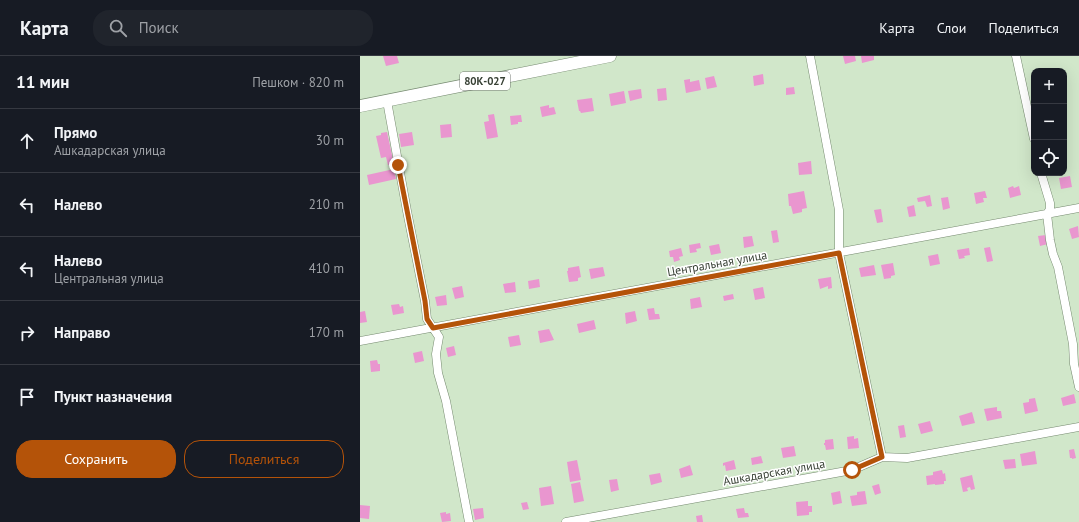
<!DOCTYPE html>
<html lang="ru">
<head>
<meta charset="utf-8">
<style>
  body { margin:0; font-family:"PT Sans",sans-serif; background:#20242c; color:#f1f3f6 }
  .controls { position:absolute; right:12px; top:12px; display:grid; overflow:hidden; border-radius:8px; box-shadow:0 4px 16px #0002 }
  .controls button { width:36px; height:36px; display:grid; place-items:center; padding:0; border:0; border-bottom:1px solid #363941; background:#171b24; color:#f1f3f6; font:20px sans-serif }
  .stop { position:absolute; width:12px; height:12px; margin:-9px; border:3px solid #b45309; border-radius:50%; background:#fff }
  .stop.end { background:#b45309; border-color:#fff; box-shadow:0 1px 4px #0008 }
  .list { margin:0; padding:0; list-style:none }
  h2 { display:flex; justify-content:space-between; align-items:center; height:52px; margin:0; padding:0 16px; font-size:17px }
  h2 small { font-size:13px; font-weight:400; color:#9ea1a6 }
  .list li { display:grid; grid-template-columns:26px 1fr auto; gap:12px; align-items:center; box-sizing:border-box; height:64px; padding:0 16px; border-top:1px solid #363941 }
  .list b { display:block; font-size:15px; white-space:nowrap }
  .list p { margin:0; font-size:13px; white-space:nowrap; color:#9ea1a6 }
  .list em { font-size:13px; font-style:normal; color:#9ea1a6 }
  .actions { display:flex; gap:8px; padding:12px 16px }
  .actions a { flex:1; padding:9px 0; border:1px solid #b45309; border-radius:16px; text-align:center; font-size:14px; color:#b45309 }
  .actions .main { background:#b45309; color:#fff }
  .icon { flex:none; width:22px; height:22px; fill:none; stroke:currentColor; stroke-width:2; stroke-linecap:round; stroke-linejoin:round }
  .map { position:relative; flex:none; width:719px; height:466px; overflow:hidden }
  header { display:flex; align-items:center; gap:24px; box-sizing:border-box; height:56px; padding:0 20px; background:#171b24; border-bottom:1px solid #363941 }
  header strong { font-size:19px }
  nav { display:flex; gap:22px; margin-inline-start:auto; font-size:14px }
  .search { width:280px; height:36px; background:#20242c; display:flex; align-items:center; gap:10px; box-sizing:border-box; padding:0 14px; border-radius:16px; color:#9ea1a6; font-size:15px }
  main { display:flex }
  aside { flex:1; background:#171b24 }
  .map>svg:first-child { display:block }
</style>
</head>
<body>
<header>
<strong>Карта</strong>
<div class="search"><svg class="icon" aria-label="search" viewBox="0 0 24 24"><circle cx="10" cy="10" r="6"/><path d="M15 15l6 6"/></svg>Поиск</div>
<nav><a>Карта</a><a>Слои</a><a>Поделиться</a></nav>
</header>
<main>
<aside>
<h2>11 мин<small>Пешком · 820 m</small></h2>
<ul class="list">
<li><svg class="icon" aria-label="ahead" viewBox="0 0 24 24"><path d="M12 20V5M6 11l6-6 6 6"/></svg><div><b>Прямо</b><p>Ашкадарская улица</p></div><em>30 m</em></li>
<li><svg class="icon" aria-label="left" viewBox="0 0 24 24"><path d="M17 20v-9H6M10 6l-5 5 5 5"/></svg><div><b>Налево</b></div><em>210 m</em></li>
<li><svg class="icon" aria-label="left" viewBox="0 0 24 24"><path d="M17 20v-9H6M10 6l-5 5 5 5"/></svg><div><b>Налево</b><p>Центральная улица</p></div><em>410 m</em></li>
<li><svg class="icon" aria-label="right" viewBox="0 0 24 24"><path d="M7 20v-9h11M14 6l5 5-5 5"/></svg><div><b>Направо</b></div><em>170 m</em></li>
<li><svg class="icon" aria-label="arrive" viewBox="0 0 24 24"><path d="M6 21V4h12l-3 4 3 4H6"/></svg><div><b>Пункт назначения</b></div></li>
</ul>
<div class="actions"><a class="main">Сохранить</a><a>Поделиться</a></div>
</aside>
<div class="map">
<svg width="719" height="466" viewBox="0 0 719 466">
  <rect width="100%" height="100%" fill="#d1e7ca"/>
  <path fill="#e996cf" d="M 23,0 L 37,0 L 39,7 L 26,10 Z
    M 483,0 L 495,0 L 496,5 L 485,8 Z
    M 501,0 L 514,0 L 514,4 L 502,7 Z
    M 403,18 L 404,28 L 394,30 L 393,20 Z
    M 354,20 L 357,31 L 347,33 L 345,22 Z
    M 330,23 L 330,26 L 339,24 L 341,34 L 326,37 L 324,24 Z
    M 434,31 L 435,38 L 426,39 L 426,32 Z
    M 306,32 L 307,44 L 298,45 L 297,33 Z
    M 281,33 L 282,42 L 270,45 L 268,35 Z
    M 264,35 L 266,47 L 251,50 L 249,38 Z
    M 232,42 L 234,55 L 221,57 L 220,55 L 219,55 L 217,44 Z
    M 189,49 L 189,52 L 194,51 L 196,58 L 182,61 L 180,51 Z
    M 134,58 L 138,81 L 127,83 L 124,66 L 129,65 L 128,59 Z
    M 161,59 L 162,66 L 158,66 L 158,68 L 151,69 L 150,60 Z
    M 91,68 L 92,81 L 81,82 L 80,69 Z
    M 27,76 L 34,108 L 28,109 L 26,101 L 21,102 L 16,80 L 21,79 L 21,77 Z
    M 52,76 L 54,89 L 41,91 L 39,78 Z
    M 451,105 L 452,118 L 439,119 L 438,107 Z
    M 34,113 L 36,123 L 9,129 L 7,119 Z
    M 710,120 L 712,131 L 701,133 L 699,122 Z
    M 653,130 L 654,132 L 659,130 L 661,139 L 650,142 L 648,132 Z
    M 444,135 L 447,152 L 442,153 L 442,156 L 433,158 L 431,150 L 429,150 L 428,138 Z
    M 625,135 L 627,142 L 623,142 L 624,146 L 616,148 L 614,137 Z
    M 570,139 L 572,150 L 567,151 L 565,145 L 558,146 L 557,142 Z
    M 588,141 L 590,152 L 583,154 L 581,142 Z
    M 554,149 L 556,160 L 549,161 L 547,151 Z
    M 521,153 L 523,166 L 517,167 L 514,154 Z
    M 718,170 L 719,181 L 712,183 L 709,173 Z
    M 417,174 L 419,186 L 413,187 L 411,175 Z
    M 686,179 L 688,188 L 680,190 L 678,180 Z
    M 392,180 L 394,190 L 384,192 L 383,181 Z
    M 340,187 L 341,192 L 336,193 L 337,196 L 330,197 L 329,189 Z
    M 359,188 L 361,197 L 351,199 L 349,190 Z
    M 630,191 L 633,205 L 627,206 L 624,192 Z
    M 321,192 L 323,200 L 319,201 L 320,204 L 314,206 L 313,201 L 310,201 L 309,195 Z
    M 609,192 L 610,199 L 604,200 L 605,202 L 599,203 L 597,194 Z
    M 578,198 L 580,208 L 570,210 L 568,200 Z
    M 533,207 L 535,219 L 531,220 L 531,222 L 524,223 L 521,209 Z
    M 514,209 L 516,219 L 501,221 L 499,212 Z
    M 219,210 L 221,221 L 218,222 L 218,225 L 209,226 L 207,215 L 208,215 L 208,212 Z
    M 243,211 L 245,220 L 231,223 L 229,213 Z
    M 471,221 L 472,232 L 468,233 L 468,230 L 460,233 L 458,223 Z
    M 179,223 L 180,231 L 169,233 L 168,225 Z
    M 155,226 L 156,236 L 145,237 L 143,228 Z
    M 102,230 L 104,241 L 95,243 L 92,232 Z
    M 403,231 L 405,242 L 395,244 L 393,233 Z
    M 373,238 L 374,243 L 364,245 L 363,240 Z
    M 86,239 L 87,249 L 77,250 L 75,241 Z
    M 340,241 L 342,251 L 331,253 L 330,243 Z
    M 39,248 L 40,251 L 43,250 L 44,257 L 33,259 L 31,249 Z
    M 294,252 L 295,258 L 299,258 L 300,263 L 289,264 L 287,253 Z
    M 5,255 L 7,266 L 0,267 L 0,256 Z
    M 275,255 L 277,265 L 266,268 L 265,257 Z
    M 234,264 L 236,273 L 219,277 L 217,268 Z
    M 189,273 L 194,284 L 180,287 L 178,275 Z
    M 159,279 L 161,289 L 150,291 L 148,281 Z
    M 94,290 L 96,299 L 88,301 L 86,292 Z
    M 62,295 L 64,305 L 55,307 L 53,297 Z
    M 17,304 L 18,308 L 20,308 L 20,315 L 11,316 L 10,305 Z
    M 714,338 L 716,347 L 703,350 L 701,342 Z
    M 675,342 L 678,355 L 665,358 L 663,347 L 669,346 L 669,343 Z
    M 637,351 L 637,355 L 641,355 L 642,362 L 627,365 L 624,353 Z
    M 612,356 L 615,367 L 602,370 L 599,360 Z
    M 570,365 L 573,375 L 561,378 L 558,368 Z
    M 544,369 L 546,381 L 540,382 L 538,370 Z
    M 494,380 L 494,383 L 498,382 L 499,392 L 488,393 L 487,381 Z
    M 473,383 L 474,393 L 466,394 L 465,389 L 464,389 L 464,387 L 465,387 L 465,384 Z
    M 434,390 L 436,400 L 423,402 L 421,392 Z
    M 714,393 L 716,402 L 712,403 L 712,402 L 710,402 L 709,394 Z
    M 675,395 L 677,408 L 662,410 L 660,398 Z
    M 401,400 L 403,407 L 392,409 L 391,402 Z
    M 655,403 L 656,412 L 645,413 L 643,404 Z
    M 217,404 L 221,424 L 210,426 L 207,406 Z
    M 374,404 L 376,413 L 366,415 L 365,409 L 363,410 L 363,407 Z
    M 330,409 L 333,419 L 321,422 L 319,413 Z
    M 582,414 L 583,418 L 585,417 L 586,425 L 584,425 L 584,428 L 575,429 L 575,428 L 567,429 L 566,420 L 573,419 L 573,416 Z
    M 300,417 L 302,426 L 291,429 L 289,419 Z
    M 612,419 L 615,433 L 611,434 L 610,431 L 607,432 L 608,435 L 603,436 L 600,422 Z
    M 257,423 L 259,434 L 251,436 L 249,424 Z
    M 220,426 L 224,445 L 214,447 L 211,428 Z
    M 519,428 L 521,437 L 515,439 L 512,430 Z
    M 191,430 L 194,448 L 181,450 L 179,432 Z
    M 480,435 L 482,447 L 473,449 L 471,437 Z
    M 505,435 L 507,448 L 492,450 L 490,440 L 497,439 L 497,436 Z
    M 448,445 L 448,450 L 452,450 L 452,456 L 449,456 L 449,459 L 437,460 L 436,446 Z
    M 167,446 L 169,453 L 163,454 L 161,447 Z
    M 0,449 L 10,450 L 9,463 L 0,462 Z
    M 123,452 L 124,462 L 115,464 L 113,453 Z
    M 384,452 L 385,457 L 388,457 L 389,461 L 378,462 L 376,453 Z
    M 86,456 L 86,458 L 90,457 L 91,465 L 82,466 L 80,457 Z
    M 342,459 L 343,466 L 337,466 L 336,460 Z"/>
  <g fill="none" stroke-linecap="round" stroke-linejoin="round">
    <g stroke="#75896f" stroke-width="9">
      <path id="minor" d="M 450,0 L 479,154 L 479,197 L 522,401
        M 656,0 L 674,83
        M 27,45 L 47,155 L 65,245 L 67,263 L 79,281 L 76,298 L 78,317 L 86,345 L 109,466
        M 681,117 L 690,147 L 690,153 L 687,158 L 690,184 L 693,198 L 698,211 L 713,288 L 714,308 L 719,331
        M 0,285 L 719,152
        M 206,466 L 492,414 L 522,401 L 547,402 L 719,371"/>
    </g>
    <g stroke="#75896f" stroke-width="13">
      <path id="primary" d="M 0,50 L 250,0"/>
    </g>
    <use href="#minor" stroke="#fff" stroke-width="8"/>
    <use href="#primary" stroke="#fff" stroke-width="12"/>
  </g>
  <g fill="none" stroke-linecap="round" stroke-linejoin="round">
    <path stroke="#b45309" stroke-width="5" d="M 38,109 L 65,245 L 67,263 L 73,272 L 479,197 L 522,401 L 492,414"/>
  </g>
  <g text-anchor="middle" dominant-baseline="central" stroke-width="3" stroke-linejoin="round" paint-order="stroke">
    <rect fill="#fff" stroke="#737971" stroke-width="1" x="100" y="16" width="50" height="18" rx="3"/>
    <g font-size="11" font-weight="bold" fill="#374034">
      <text x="125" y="25">80К-027</text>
    </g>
    <g font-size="12" fill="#374034" stroke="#fff">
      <text transform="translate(357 207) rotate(-10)">Центральная улица</text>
      <text transform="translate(414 416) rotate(-10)">Ашкадарская улица</text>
    </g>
  </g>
</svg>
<div class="controls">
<button>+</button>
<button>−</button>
<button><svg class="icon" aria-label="locate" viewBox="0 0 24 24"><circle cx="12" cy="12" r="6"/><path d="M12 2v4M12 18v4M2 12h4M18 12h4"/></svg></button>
</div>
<div class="stop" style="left:492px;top:414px"></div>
<div class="stop end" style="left:38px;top:109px"></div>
</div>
</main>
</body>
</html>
